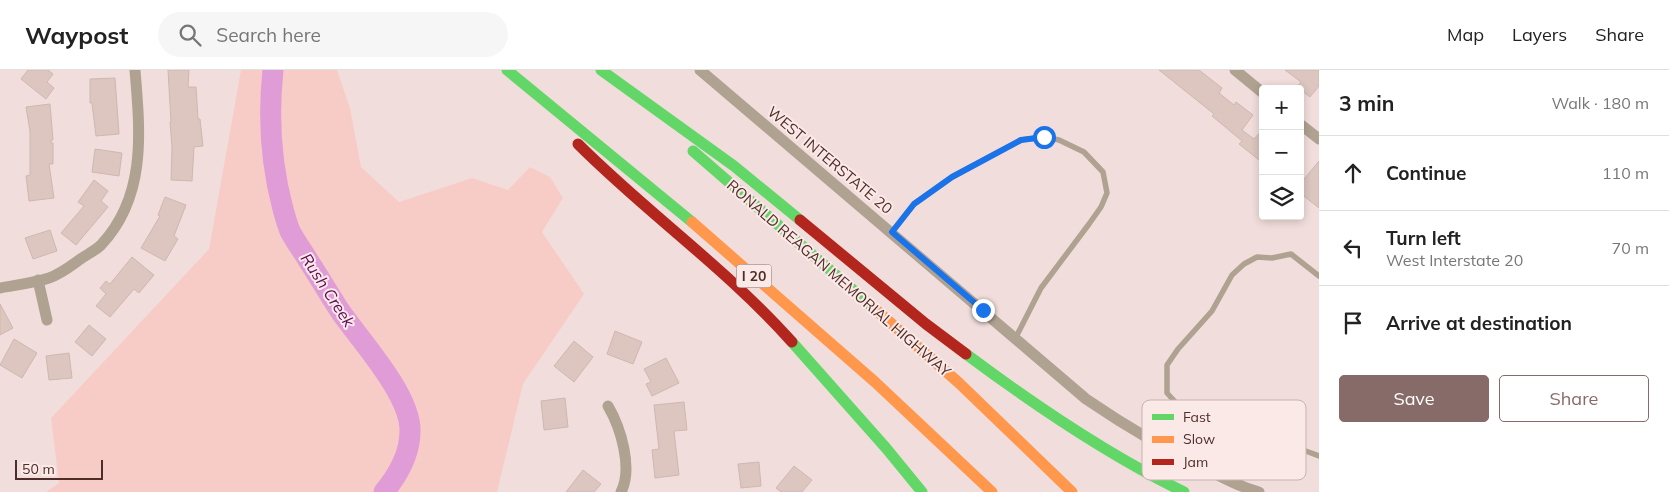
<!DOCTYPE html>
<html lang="en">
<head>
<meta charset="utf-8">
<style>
  body { margin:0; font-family:Mulish,sans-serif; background:#f6f6f6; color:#222 }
  .controls { position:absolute; right:15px; top:15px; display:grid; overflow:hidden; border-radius:5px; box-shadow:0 2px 8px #0003 }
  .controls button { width:45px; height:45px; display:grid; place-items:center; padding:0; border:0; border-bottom:1px solid #e0e0e0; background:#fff; color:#222; font:25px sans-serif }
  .scale { position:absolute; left:15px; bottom:12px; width:88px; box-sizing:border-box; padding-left:5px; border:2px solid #4e2d29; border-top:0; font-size:14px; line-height:18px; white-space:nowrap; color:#4e2d29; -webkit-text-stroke:4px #fbe9e7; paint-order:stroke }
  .stop { position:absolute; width:15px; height:15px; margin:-11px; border:4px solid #1a73e8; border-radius:50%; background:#fff }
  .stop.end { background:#1a73e8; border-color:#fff; box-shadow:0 1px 5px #0008 }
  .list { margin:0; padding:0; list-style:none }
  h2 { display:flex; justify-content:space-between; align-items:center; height:65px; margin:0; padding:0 20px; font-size:21px }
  h2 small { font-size:16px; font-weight:400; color:#767676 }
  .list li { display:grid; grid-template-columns:32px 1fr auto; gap:15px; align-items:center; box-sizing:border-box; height:75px; padding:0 20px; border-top:1px solid #e0e0e0 }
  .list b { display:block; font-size:19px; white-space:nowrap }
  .list p { margin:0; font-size:16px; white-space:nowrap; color:#767676 }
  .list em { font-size:16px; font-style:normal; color:#767676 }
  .actions { display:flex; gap:10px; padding:15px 20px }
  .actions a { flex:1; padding:11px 0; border:1px solid #876b68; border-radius:5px; text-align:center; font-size:18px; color:#876b68 }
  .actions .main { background:#876b68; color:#fff }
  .icon { flex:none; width:28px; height:28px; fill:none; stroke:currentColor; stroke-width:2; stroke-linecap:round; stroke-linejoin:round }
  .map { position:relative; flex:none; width:1319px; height:422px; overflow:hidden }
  header { display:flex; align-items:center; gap:30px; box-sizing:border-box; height:70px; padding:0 25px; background:#fff; border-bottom:1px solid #e0e0e0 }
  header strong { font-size:24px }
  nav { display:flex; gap:28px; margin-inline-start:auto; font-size:18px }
  .search { width:350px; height:45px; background:#f6f6f6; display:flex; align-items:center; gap:12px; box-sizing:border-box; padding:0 18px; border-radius:28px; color:#767676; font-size:19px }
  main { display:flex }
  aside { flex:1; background:#fff }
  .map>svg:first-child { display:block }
</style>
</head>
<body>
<header>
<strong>Waypost</strong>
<div class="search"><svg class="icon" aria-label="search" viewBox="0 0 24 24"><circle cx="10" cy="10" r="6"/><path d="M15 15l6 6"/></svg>Search here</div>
<nav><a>Map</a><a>Layers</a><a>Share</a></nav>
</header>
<main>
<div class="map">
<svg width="1319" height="422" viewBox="0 0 1319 422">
  <rect width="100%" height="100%" fill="#f1dedc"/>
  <path fill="#f8ccc6" d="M 241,0 L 337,0 L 350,38 L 361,97 L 399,132 L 472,108 L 508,120 L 530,97 L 550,107 L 563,128 L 542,162 L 584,224 L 523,314 L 497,422 L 46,422 L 59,413 L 51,348 L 209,179 Z"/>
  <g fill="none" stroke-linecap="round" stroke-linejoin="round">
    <path stroke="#df9cd7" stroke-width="21" d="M 273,0 C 268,46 271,94 283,139 C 285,146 287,154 290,161 C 295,171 302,180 308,190 C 319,207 329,224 340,241 C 360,270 411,325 410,361 C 410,383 398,405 384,422"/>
  </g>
  <path fill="#dcc6bf" stroke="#ceb8b0" d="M 28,0 L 48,0 L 53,4 L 47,12 L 54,18 L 46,29 L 21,9 Z
    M 168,0 L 189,0 L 188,17 L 196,17 L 198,49 L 200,49 L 203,76 L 194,77 L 192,111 L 171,110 L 172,77 L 170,52 L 171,52 Z
    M 1159,0 L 1199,0 L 1222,18 L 1219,23 L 1234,35 L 1236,32 L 1253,45 L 1242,60 L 1254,69 L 1263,59 L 1263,85 L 1259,90 L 1239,74 L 1242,71 L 1212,46 L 1214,44 Z
    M 1285,0 L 1319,0 L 1319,16 L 1310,27 L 1297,17 L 1301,12 Z
    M 115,8 L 119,64 L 96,66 L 92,33 L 90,33 L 90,9 Z
    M 50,34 L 53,70 L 51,70 L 51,73 L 53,73 L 53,94 L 49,94 L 54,128 L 29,131 L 26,106 L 30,105 L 30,61 L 26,37 Z
    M 95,79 L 122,83 L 119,106 L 92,102 Z
    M 1319,91 L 1319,138 L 1300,123 L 1300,114 Z
    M 94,110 L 108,121 L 101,131 L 108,137 L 76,175 L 61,163 L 84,136 L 78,132 Z
    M 165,127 L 186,135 L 174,166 L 178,169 L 165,191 L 141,178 L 160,146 L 158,145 Z
    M 50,160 L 57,181 L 33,189 L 25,168 Z
    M 132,187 L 154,205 L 139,223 L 134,219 L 110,247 L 96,236 L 106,224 L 100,218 L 106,211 L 110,214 Z
    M 0,234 L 13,258 L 0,265 Z
    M 89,255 L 106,269 L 92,286 L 75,272 Z
    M 615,261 L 642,272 L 633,294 L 607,284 Z
    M 14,269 L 37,283 L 22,308 L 0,295 Z
    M 574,271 L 593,287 L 574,312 L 554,296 Z
    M 69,283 L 72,308 L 49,310 L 46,286 Z
    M 666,288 L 679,313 L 652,326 L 646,314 L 651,312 L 644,299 Z
    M 565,328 L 568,357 L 544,360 L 541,331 Z
    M 684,332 L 687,360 L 674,361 L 679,405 L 655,408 L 652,380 L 659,379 L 654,335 Z
    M 759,392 L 761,416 L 741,418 L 738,394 Z
    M 794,396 L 812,410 L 802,422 L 781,422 L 776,418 Z
    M 583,400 L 601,414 L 594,422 L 566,422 Z"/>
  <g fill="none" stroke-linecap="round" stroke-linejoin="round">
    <path stroke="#afa291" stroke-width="5.5" d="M 892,162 L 914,134 L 952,107 L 1021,70 L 1045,67 L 1059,70 L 1084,82 L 1103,102 L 1107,123 L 1101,137 L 1089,154 L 1041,218 L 1015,269
      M 1319,206 L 1291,184 L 1272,188 L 1257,187 L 1244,194 L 1232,205 L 1212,241 L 1178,279 L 1167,295 L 1167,323 L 1188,346 L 1206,356 L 1220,359 L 1263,384 L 1278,384 L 1290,380 L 1303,380 L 1319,386
      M 1188,391 L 1206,356"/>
    <path stroke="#afa291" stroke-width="11" d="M 700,0 L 1086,329 C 1127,357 1166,380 1210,401 C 1226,409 1242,418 1259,422
      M 1235,0 L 1263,23
      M 1300,54 L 1319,69
      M 38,210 L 47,250
      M 0,218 C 16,215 34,213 49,208 C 61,204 72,195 82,188 C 88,184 96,180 101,175 C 147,126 140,62 135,0
      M 608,336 C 621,358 633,399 621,422"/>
    <path stroke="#63d668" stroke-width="11" d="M 507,0 L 692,152
      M 601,0 L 734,96 L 800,150
      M 693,81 L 875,239
      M 792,272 L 886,378 L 922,422
      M 966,284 C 1033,334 1108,385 1184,422"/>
    <path stroke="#ff974d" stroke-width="11" d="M 692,152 L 875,312 L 992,422
      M 875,239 L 959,313 L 1072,422"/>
    <path stroke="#b3261e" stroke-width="11" d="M 578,74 C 647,143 727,199 792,272
      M 800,150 L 926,254 L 966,284"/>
  </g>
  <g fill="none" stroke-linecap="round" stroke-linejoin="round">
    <path stroke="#1a73e8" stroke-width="6" d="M 983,240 L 892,162 L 914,134 L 952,107 L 1021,70 L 1044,67"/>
  </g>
  <g text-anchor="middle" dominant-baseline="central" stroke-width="4" stroke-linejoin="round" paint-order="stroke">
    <rect fill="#fbe9e7" stroke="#826562" stroke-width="1" x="736.5" y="194.5" width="35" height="23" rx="4"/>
    <g font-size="14" font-weight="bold" fill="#4e2d29">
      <text x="754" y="206">I 20</text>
    </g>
    <g font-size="15" fill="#4e2d29" stroke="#fbe9e7">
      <text transform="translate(830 90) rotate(40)">WEST INTERSTATE 20</text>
      <text transform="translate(839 208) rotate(41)">RONALD REAGAN MEMORIAL HIGHWAY</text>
    </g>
    <g font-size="16" font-style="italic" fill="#5a085b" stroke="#fbe9e7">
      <text transform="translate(328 220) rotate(57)">Rush Creek</text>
    </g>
  </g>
  <rect x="1142" y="330" width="164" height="80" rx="8" fill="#fbe9e7" stroke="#c7b1ae" stroke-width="1"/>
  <rect x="1152" y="344" width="22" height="6" fill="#63d668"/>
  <rect x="1152" y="366" width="22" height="7" fill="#ff974d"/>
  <rect x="1152" y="389" width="22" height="6" fill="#b3261e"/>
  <g font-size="14" fill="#4e2d29">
    <text x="1183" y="352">Fast</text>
    <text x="1183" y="374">Slow</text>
    <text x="1183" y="397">Jam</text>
  </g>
</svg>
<div class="controls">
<button>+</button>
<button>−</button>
<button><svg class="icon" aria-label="layers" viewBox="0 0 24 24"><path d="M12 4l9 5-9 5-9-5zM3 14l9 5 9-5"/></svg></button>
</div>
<div class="scale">50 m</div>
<div class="stop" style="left:1044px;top:67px"></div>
<div class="stop end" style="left:983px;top:240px"></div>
</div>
<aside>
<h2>3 min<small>Walk · 180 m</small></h2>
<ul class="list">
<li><svg class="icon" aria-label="ahead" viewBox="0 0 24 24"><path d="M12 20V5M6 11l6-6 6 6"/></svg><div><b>Continue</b></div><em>110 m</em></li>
<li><svg class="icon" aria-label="left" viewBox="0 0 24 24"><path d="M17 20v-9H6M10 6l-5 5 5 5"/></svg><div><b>Turn left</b><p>West Interstate 20</p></div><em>70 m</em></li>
<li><svg class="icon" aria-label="arrive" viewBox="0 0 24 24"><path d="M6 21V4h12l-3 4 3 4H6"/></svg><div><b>Arrive at destination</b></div></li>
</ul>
<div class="actions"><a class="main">Save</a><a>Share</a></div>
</aside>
</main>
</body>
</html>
